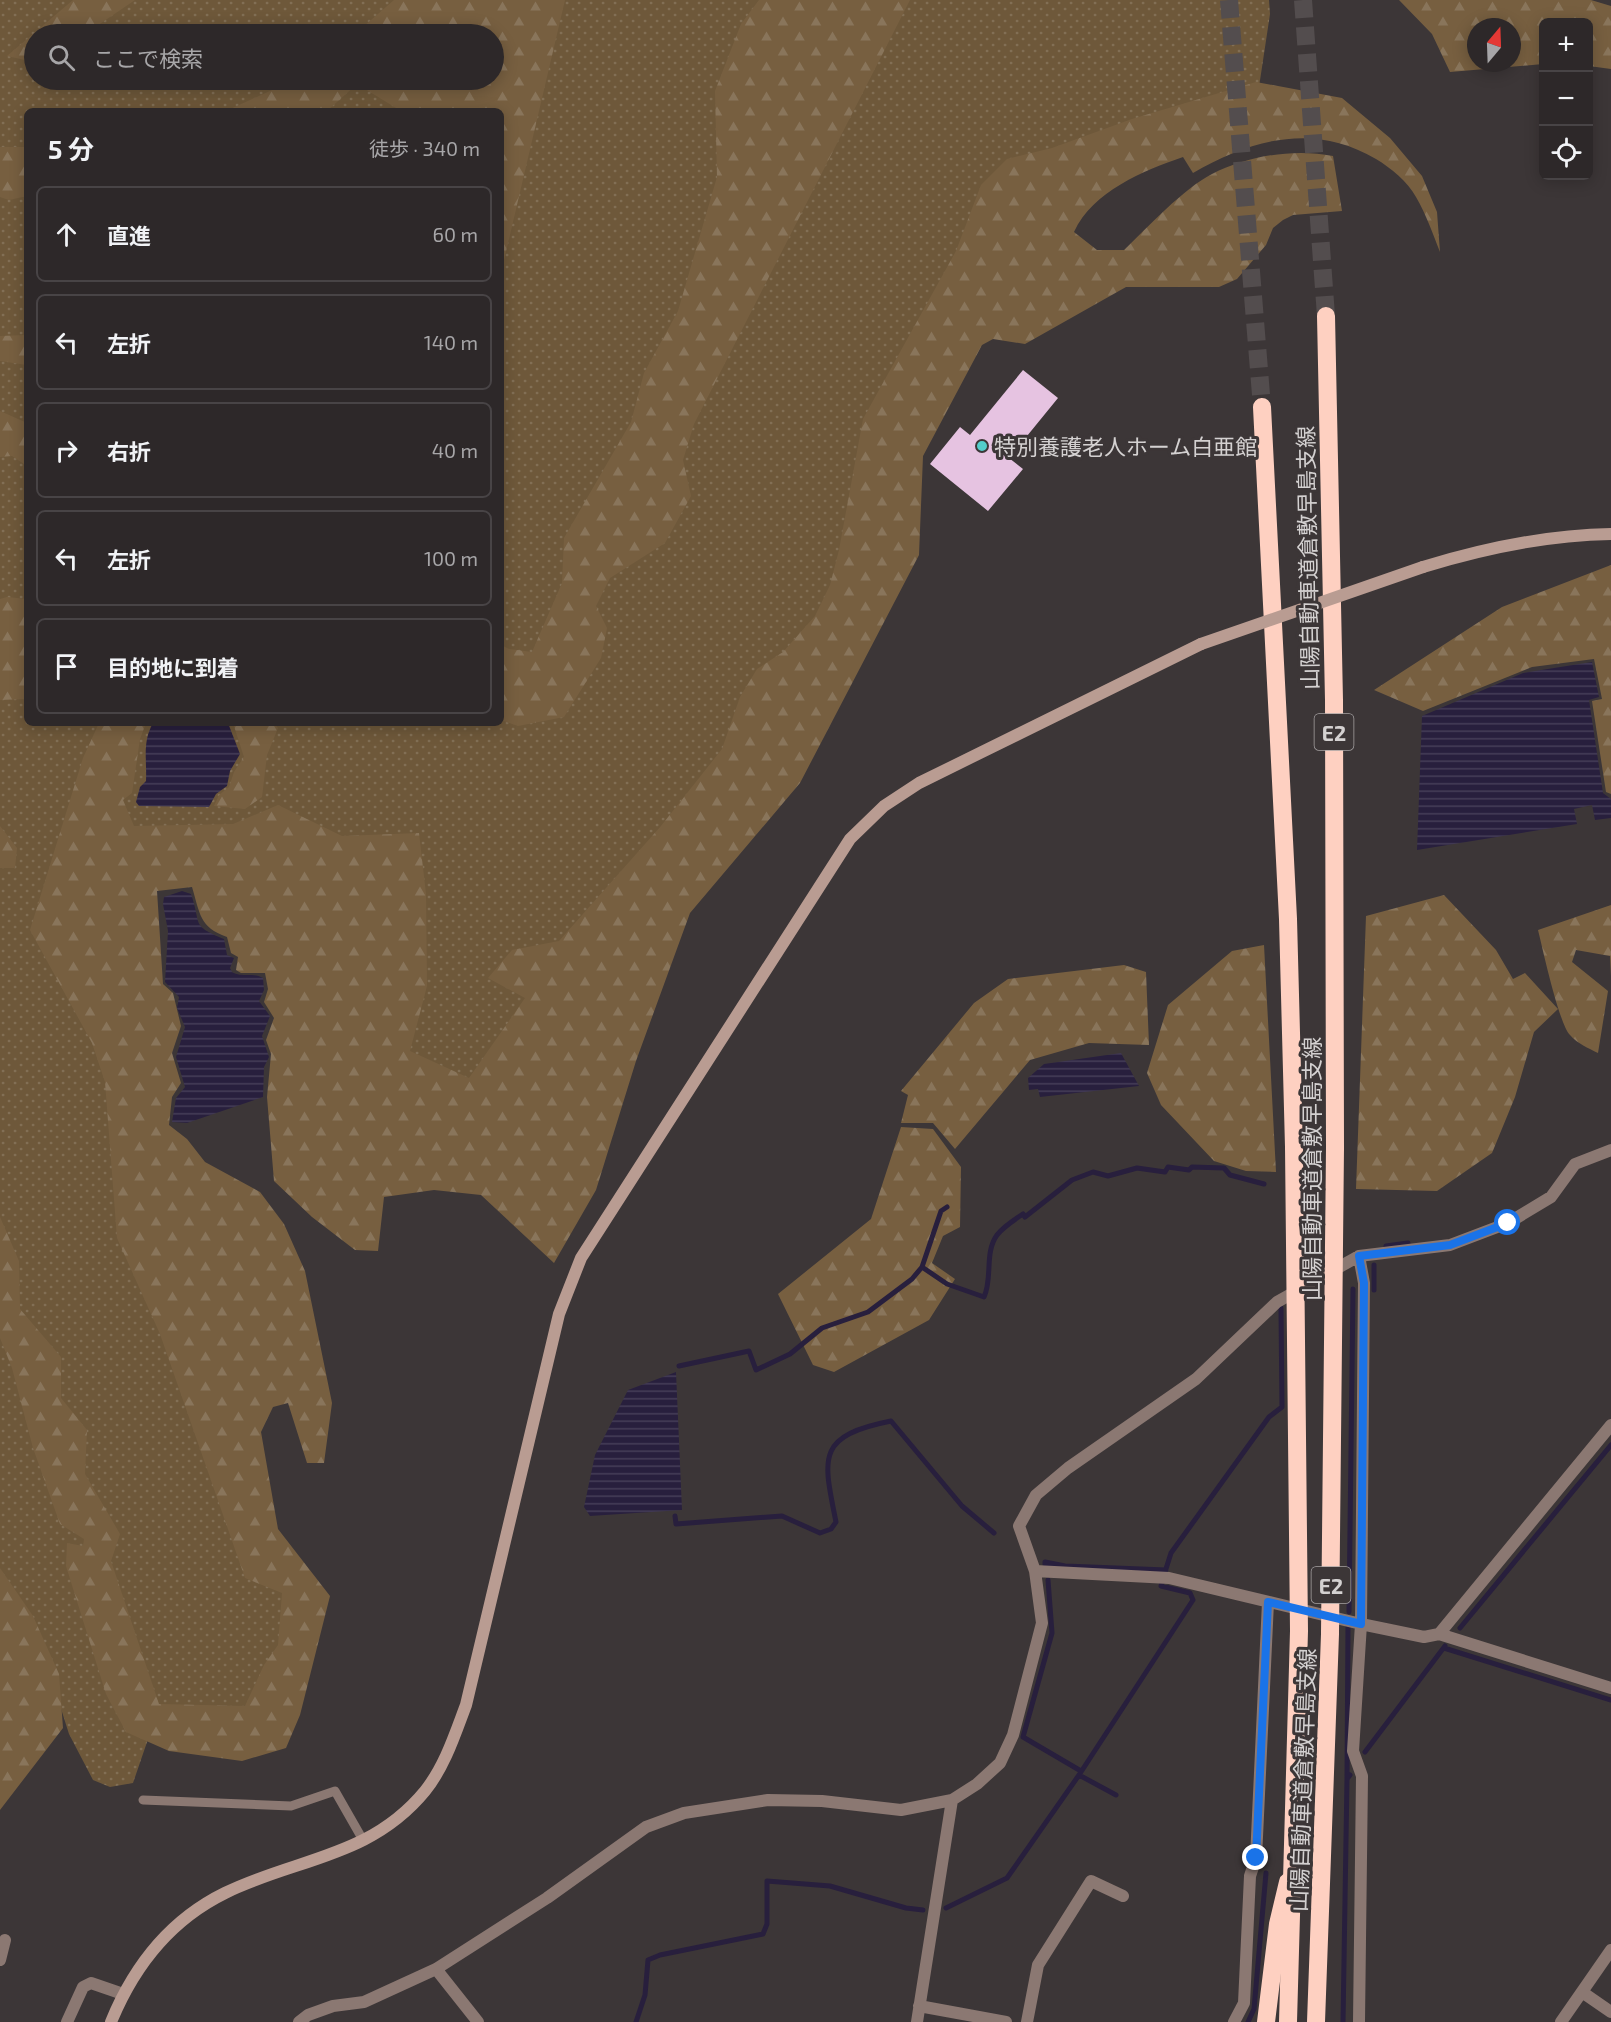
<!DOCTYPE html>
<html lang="ja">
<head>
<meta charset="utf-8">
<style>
  body { margin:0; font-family:"Exo 2","Noto Sans JP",sans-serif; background:#393435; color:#f1f3f6 }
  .controls { position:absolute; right:18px; top:18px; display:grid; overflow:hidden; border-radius:9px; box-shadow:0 3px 15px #0003 }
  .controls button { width:54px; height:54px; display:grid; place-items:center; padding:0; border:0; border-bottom:2px solid #484446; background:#2d2829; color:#f1f3f6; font:30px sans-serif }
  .compass { position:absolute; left:1467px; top:18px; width:54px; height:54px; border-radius:50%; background:#2d2829; box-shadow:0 3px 15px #0003; rotate:19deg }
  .stop { position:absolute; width:18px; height:18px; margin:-14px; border:4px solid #1a73e8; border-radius:50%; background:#fff }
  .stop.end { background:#1a73e8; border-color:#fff; box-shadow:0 2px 6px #0008 }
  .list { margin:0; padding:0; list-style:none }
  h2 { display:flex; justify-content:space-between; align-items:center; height:78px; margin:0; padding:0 24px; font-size:26px }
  h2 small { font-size:20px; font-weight:400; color:#a7a6a8 }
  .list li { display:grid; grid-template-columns:39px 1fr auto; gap:18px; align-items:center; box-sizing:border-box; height:96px; margin:0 12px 12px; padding:0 12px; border:2px solid #484446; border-radius:9px }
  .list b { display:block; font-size:22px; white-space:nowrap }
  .list em { font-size:20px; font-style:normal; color:#a7a6a8 }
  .icon { flex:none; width:33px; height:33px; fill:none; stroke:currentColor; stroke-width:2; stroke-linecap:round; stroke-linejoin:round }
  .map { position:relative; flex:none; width:1611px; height:2022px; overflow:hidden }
  .search { position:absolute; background:#2d2829; box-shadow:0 3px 15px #0003; left:24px; top:24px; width:480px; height:66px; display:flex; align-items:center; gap:15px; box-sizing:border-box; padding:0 21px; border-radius:33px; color:#a7a6a8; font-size:22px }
  .panel { position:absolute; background:#2d2829; box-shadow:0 3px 15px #0003; left:24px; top:108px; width:480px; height:618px; border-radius:9px }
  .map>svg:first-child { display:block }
</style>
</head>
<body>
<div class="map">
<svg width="1611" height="2022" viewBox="0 0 1611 2022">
  <defs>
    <pattern id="grass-dots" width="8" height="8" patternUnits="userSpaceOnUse" patternTransform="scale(1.5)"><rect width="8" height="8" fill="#6e583a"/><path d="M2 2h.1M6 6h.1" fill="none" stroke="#826f55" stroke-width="1.8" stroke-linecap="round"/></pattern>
    <pattern id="forest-firs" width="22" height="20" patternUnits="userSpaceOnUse" patternTransform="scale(1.5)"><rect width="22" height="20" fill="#775f40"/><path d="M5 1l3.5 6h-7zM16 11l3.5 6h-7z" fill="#89755b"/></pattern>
    <pattern id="water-rules" width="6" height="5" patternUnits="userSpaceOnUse" patternTransform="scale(1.5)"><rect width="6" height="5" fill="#281f3d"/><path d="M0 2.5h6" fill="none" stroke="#463e58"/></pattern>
  </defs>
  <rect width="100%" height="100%" fill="#3c3637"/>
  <path fill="url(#grass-dots)" fill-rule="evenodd" d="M 0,0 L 1269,0 L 1270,14 L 1259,87 L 1010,165 L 821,619 L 728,752 L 470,1083 L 402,1051 L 344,841 L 239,830 L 128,831 L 99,1042 L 287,1591 L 285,1650 L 250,1710 L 158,1710 L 133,1783 L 110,1787 L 93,1780 L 69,1734 L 45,1658 L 0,1589 ZM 34,34 L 494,34 L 494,80 L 34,80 ZM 27,111 L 501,111 L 501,723 L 27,723 Z"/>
  <path fill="url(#forest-firs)" fill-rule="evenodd" d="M 73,0 L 135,0 L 85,34 L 34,34 L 34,62 L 7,56 Z
    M 394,0 L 565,0 L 501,273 L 501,111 L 401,111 L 357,84 L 327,111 L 226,111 L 294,80 L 494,80 L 494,34 L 355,34 Z
    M 759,0 L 910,0 L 694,424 L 683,460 L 691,496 L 665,543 L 610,578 L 596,606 L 607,628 L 601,658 L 564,717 L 518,726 L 501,720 L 501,645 L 509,649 L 532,652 L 562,583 L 564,538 L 631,422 L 644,373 L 678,311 L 717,177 L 715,91 L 741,24 Z
    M 1399,0 L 1591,0 L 1611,6 L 1611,69 L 1589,66 L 1588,22 L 1544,22 L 1543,64 L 1450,72 L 1432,34 ZM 1476,27 L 1512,27 L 1512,63 L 1476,63 Z
    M 1256,82 L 1342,98 L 1390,138 L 1422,176 L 1437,212 L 1440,252 C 1433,234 1426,214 1416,197 C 1408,182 1391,168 1376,159 C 1314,122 1252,139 1193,173 L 1183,157 C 1143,171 1093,191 1074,232 L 1097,250 L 1124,250 C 1147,228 1184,188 1212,174 C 1248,156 1293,148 1333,156 L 1342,211 L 1293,215 L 1283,220 L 1273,228 L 1266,245 L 1237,279 L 1219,287 L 1126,287 L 1025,344 L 993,339 L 982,345 L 923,456 L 919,555 L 800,783 L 690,913 L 636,1061 L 596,1190 L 554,1263 L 481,1195 L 434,1190 L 384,1197 L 378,1251 L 355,1250 L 312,1217 L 274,1181 L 267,1097 L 271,1054 L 266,1040 L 274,1018 L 264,1002 L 268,989 L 265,973 L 241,973 L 236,970 L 238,957 L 231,953 L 227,937 C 199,927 200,913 192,887 L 157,891 L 163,984 L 173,993 L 181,1026 L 172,1053 L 181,1083 L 172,1097 L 169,1125 L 187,1139 L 205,1162 L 260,1192 L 284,1224 L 305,1271 L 332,1403 L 324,1463 L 307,1463 L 288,1403 L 273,1407 L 261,1432 L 278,1529 L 330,1596 L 300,1715 L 286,1748 L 242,1761 L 169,1751 L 126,1732 L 106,1694 L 66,1566 L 67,1543 L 83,1546 L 84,1539 L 60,1524 L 33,1448 L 12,1368 L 0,1338 L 0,1217 L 19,1261 L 20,1309 L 61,1357 L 61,1398 L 87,1430 L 85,1474 L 120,1534 L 111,1561 L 159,1704 L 245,1706 L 264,1665 L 278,1645 L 282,1593 L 245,1578 L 160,1334 L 117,1238 L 105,1082 L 92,1043 L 30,930 L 83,758 L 99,723 L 146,723 L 140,739 L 132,793 L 123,800 L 134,826 L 233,824 L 278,805 L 342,836 L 419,833 L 426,894 L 427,986 L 410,1051 L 469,1078 L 525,998 L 488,978 L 512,950 L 559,941 L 661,826 L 722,749 L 740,697 L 757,669 L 783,652 L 815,616 L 830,585 L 839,550 L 863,419 L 956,251 L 981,185 L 1007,159 L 1052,148 L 1132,119 Z
    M 0,147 L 27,147 L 27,196 L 9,200 L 0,197 Z
    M 27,335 L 27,365 L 0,361 L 0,336 Z
    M 0,411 L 27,423 L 27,466 L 12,456 L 0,457 Z
    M 1611,565 L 1611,794 L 1606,792 L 1592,701 L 1602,699 L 1594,659 L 1532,667 L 1423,711 L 1374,690 L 1502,607 Z
    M 7,597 L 27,599 L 26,699 L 0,700 L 0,599 Z
    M 233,723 L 274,723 L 278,728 L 267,755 L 262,797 L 245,809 L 214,806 L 219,795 L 229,787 L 234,772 L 244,757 Z
    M 0,826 L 17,848 L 15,868 L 0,868 Z
    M 1444,895 L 1496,950 L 1513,979 L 1525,973 L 1558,1009 L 1534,1032 L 1515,1097 L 1492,1153 L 1437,1191 L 1356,1189 L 1366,916 Z
    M 1611,905 L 1611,976 L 1610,956 L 1576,950 L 1572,962 L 1608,991 L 1598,1053 C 1588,1048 1578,1044 1570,1035 C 1559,1024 1543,950 1538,930 Z
    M 1264,945 L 1276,1172 L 1246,1171 L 1214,1161 L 1161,1105 L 1147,1073 L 1168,1005 L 1232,951 Z
    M 1124,965 L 1146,972 L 1149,1045 L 1089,1043 L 1030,1060 L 955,1149 L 933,1123 L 901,1123 L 908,1095 L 901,1091 L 974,1003 L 1008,979 Z
    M 901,1127 L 933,1129 L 961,1167 L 960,1227 L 943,1236 L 932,1263 L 955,1279 L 929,1320 L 834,1372 L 813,1365 L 778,1294 L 871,1219 Z
    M 0,1568 L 33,1616 L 59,1674 L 63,1728 L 0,1810 Z"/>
  <path fill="url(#water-rules)" d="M 1592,662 L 1599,697 L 1589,700 L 1603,793 L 1611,799 L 1611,818 L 1595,820 L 1592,805 L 1574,809 L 1577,824 L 1417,850 L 1422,716 L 1523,673 Z
    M 153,723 L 228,723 L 240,754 L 230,771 L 227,786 L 216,794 L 209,807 L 139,806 L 136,802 L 140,787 L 146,781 C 147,760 142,742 153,723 Z
    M 182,891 L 191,894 C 202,925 190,925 224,939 L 227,955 L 234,958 L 230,968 L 232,972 C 242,978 254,972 263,978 L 264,990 L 259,1001 L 270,1016 L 262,1036 L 269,1057 L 264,1067 L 263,1097 L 187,1123 L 172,1122 L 176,1098 L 185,1087 L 176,1057 L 185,1027 L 177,1008 L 179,997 L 165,982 L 168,931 L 163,904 L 164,897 Z
    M 1121,1053 L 1139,1086 L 1040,1097 L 1038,1089 L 1029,1090 L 1028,1078 L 1044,1064 Z
    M 676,1372 L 682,1510 L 590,1516 L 584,1507 L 595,1455 L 628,1390 Z"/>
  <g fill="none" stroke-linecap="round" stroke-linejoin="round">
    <path stroke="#281f3d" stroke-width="5" d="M 1386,1246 L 1408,1243
      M 922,1267 L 947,1284 L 984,1297 C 993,1278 984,1253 997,1235 C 1003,1227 1014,1220 1023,1214 L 1025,1217 L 1072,1180 L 1093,1172 L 1108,1176 L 1137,1168 L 1165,1172 L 1168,1167 L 1189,1170 L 1192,1167 L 1224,1168 L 1230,1175 L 1264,1184
      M 1374,1290 L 1374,1265
      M 679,1366 L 749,1351 L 756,1370 L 790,1354 L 822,1328 L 868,1312 L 912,1279 L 922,1267 L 941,1211 L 947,1207
      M 675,1516 L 676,1524 L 782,1516 L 820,1533 L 831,1529 L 836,1522 C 823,1457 816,1436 891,1421 L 962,1506 L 994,1533
      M 1045,1564 L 1045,1562 L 1065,1566 L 1166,1570
      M 1165,1572 L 1171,1553 L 1269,1417 L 1282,1407 L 1281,1308
      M 1048,1580 L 1052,1633 L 1023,1737 L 1081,1771
      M 1349,1612 L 1353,1289
      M 1460,1628 L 1611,1445
      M 1444,1648 L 1611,1700
      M 1365,1752 L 1445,1646
      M 1347,1779 L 1348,1626
      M 1116,1795 L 1079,1775 L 1193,1600 L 1190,1593 L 1161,1586 L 1163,1581
      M 946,1908 L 1007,1878 L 1079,1775
      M 636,2022 L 645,1995 L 648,1960 L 660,1955 L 763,1934 L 767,1924 L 767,1881 L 830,1886 L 906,1908 L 923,1910
      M 1248,2022 L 1254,2009 L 1266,1873
      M 1343,2022 L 1347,1779 L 1350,1775"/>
  </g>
  <path fill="#e6c3e1" d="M 1023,370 L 1058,398 L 1009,458 L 1023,469 L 988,511 L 930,464 L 960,427 L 970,435 Z"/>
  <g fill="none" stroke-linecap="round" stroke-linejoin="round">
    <path stroke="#534d4e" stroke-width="18" stroke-dasharray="18 9" stroke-linecap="butt" d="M 1229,0 L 1262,407
      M 1303,0 L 1326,316"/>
    <path stroke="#8b7872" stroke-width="9" d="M 143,1800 L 291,1806 L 335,1791 L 363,1840"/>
    <path stroke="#8b7872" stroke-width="12" d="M 1035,1571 L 1169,1578 L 1361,1624 L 1424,1637 L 1439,1634 L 1611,1688
      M 1439,1634 L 1611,1425
      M 0,1960 L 5,1940
      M 436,1969 L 478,2022
      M 1582,1992 L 1611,2012
      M 919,2006 L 1006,2022
      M 67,2022 L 83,1987 L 91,1983 L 123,1994
      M 299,2022 L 308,2015 L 333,2006 L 364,2002 L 436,1969 L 547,1898 L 646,1827 L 684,1813 L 768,1800 L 822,1801 L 901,1810 L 952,1800 L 977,1784 L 1000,1763 L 1013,1735 L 1042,1623 L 1035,1571 L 1019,1526 L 1036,1495 L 1068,1468 L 1196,1379 L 1277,1302 L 1359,1256 L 1450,1245 L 1508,1223 L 1551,1197 L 1575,1164 L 1611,1150
      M 917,2022 L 952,1800
      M 1027,2022 L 1038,1965 L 1091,1881 L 1123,1896
      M 1234,2022 L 1244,2003 L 1250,1876 L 1256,1858 L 1268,1602
      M 1359,2022 L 1362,1776 L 1353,1751 L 1361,1624 L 1364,1283 L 1359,1256
      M 1561,2022 L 1611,1950"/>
    <path stroke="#b99c92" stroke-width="12" d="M 1423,567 C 1485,548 1546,535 1611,534
      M 111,2022 C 134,1966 170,1920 225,1893 C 296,1858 370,1858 425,1791 C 445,1766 455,1734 466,1705 L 559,1314 L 581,1258 L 850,839 L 884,806 L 919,783 L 1201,644"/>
    <path stroke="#fed0c1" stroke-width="18" d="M 1326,316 L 1334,700 L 1335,1148
      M 1262,407 L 1288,919 L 1294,1147
      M 1266,2022 L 1278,1924 L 1288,1882"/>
    <path stroke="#b99c92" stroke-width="12" d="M 1201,644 L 1423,567"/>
    <path stroke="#fed0c1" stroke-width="18" d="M 1288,2022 L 1299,1631 L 1294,1147
      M 1316,2022 L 1330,1634 L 1335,1148"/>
  </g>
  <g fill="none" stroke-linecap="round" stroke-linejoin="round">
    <path stroke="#1a73e8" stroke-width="8" d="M 1256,1858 L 1268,1602 L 1361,1624 L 1364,1283 L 1359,1256 L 1450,1245 L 1508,1223"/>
  </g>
  <circle fill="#53cdcb" stroke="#3c3637" stroke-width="2" cx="982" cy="446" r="6"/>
  <g text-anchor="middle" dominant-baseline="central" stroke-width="6" stroke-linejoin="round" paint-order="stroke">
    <g fill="#3c3637" stroke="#a6a2a3" stroke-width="1.5">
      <rect x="1314.5" y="714" width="39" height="36" rx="4.5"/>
      <rect x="1311.5" y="1567" width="39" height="36" rx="4.5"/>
    </g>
    <g font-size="21" font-weight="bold" fill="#d4d1d1">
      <text x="1334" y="732">E2</text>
      <text x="1331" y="1585">E2</text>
    </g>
    <g font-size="22" fill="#d4d1d1" stroke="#3c3637" text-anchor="start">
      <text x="994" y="446">特別養護老人ホーム白亜館</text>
    </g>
    <g font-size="22" fill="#d4d1d1" stroke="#3c3637">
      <text transform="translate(1307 558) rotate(-91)">山陽自動車道倉敷早島支線</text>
      <text transform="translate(1311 1169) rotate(-90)">山陽自動車道倉敷早島支線</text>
      <text transform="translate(1302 1780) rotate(-88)">山陽自動車道倉敷早島支線</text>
    </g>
  </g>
</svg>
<div class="controls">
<button>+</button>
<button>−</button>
<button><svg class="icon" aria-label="locate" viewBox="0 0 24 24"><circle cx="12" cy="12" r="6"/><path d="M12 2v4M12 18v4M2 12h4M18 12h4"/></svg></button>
</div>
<svg class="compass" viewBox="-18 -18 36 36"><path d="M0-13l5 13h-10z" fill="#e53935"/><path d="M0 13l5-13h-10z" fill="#a7a6a8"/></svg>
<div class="stop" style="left:1508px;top:1223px"></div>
<div class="stop end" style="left:1256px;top:1858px"></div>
<div class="search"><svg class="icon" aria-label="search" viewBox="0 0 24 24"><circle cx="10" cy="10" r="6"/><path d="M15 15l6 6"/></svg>ここで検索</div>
<section class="panel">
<h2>5 分<small>徒歩 · 340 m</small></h2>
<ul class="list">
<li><svg class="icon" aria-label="ahead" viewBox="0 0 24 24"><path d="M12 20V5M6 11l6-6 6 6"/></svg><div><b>直進</b></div><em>60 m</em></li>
<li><svg class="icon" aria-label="left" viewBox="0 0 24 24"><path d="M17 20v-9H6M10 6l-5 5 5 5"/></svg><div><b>左折</b></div><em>140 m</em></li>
<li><svg class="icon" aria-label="right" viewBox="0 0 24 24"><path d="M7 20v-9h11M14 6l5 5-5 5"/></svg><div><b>右折</b></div><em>40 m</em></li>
<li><svg class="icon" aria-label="left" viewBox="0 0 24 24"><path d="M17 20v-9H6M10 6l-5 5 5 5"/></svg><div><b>左折</b></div><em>100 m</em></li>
<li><svg class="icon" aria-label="arrive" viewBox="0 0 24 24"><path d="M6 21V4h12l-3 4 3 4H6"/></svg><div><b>目的地に到着</b></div></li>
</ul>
</section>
</div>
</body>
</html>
